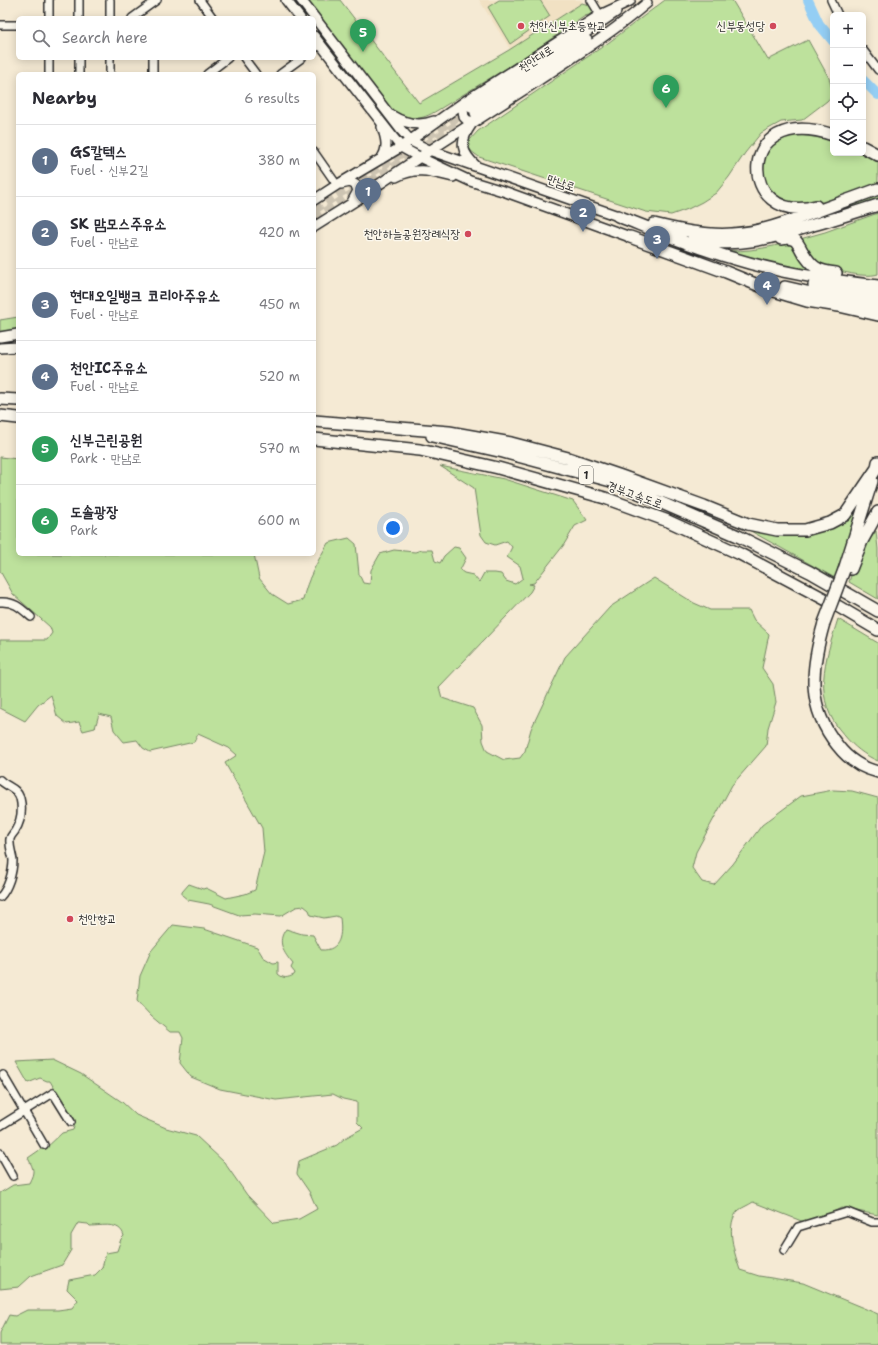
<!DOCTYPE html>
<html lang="en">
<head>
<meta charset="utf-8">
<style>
  body { margin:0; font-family:"Shantell Sans","Poor Story",sans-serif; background:#f2f2f3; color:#2b2b33 }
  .controls { position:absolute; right:12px; top:12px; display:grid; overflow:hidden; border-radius:6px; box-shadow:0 2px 10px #0003 }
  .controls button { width:36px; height:36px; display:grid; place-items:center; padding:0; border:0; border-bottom:1px solid #e1e1e2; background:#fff; color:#2b2b33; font:20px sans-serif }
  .you { position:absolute; left:393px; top:528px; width:14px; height:14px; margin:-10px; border:3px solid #fff; border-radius:50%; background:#1a73e8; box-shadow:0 0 0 6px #1a73e833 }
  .badge { display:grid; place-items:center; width:26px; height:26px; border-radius:50%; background:#0f766e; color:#fff; font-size:13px; font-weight:700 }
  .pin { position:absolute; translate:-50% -33px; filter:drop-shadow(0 1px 2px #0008) }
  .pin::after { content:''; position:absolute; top:21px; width:14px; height:12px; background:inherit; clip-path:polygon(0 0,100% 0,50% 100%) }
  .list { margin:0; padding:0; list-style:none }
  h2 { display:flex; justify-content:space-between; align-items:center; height:52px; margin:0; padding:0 16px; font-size:17px }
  h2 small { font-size:13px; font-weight:400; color:#7c7c81 }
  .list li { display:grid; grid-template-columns:26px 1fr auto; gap:12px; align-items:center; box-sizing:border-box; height:72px; padding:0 16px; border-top:1px solid #e1e1e2 }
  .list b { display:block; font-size:15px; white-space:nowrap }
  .list p { margin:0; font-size:13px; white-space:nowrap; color:#7c7c81 }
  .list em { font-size:13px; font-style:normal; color:#7c7c81 }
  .icon { flex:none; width:22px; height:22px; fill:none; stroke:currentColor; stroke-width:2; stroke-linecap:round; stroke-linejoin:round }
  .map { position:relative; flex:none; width:878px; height:1345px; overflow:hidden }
  .search { position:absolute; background:#fff; box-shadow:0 2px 10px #0003; left:16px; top:16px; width:300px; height:44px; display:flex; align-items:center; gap:10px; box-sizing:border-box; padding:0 14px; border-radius:6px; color:#7c7c81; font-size:15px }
  .panel { position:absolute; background:#fff; box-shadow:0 2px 10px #0003; left:16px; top:72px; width:300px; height:484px; border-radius:6px }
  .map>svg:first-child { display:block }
</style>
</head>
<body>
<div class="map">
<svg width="878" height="1345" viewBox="0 0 878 1345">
  <rect width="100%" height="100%" fill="#f5ead4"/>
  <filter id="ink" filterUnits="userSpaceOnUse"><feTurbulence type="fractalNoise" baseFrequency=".025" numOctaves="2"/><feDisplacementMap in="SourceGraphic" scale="8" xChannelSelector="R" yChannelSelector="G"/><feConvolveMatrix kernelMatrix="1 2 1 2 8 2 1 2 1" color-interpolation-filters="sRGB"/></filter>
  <g filter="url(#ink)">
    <path fill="#f1e1c3" d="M 479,0 L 581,0 L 582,3 L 510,49 Z"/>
    <path fill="#bde19c" stroke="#748664" d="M 306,0 L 340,0 L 419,103 L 509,50 L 582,3 L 589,5 L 593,8 L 593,11 L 589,15 L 585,16 L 523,58 L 438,110 C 418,122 416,118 394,114 Z
      M 499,0 L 540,0 L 550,16 L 510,44 L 488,7 Z
      M 665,0 L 732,0 L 768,60 L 808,40 L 829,78 L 833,94 L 827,101 L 802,120 L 781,122 L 761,133 L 745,153 L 729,177 L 716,193 L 702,202 L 688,209 L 671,215 L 646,212 L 479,157 L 471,151 L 468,146 L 469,141 L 478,131 L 608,43 Z
      M 794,134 L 833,140 L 833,153 L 863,153 L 878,160 L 878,184 L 819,203 L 785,204 L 766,187 L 761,168 L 764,155 L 776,140 Z
      M 878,194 L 878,201 L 784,232 L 752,236 Z
      M 878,213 L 878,274 C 863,279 831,269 815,264 L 800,239 L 825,232 Z
      M 791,242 L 814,271 L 804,271 L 724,251 L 724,250 C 746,253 769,247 791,242 Z
      M 18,317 L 18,329 L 0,332 L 0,320 Z
      M 0,457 L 18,459 L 18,554 L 254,554 L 259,578 L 272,594 L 288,604 L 303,600 C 307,579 318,561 328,543 L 349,538 L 356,544 L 359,574 L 363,583 L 370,584 L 371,570 L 380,554 L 394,550 L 415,552 L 421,550 L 432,550 L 435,561 L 440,563 L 444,556 L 454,547 L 459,548 L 466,558 L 460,570 L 464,573 L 473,575 L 479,582 L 484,573 L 495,573 L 501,574 L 506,581 L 515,584 L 523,578 L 520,566 L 507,557 L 512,547 L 507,541 L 495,545 L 486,542 L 481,535 L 474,488 L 440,466 L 504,479 L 573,501 L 587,520 L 575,526 L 563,546 L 534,583 L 529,584 L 534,585 L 530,592 L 439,687 L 442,698 L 473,708 L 482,725 L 483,741 L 487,751 L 504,760 L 520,758 L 525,751 L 531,729 L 565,657 L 610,607 L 654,578 L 694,603 L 710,610 L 749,610 L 754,620 L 769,634 L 762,668 L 773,684 L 776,702 L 768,728 L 766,746 L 732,785 L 696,852 L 692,868 L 702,882 L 714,885 L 733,864 L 762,825 L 801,796 L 833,790 L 852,791 L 878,798 L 878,1215 L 841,1208 L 809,1224 L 753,1202 C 749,1205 743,1207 739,1210 C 724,1223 735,1255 740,1270 L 759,1276 L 803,1283 L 878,1314 L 878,1345 L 0,1345 L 0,1333 L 9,1315 L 15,1316 L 27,1310 L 58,1310 L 72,1308 L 78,1300 L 67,1289 L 69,1280 L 95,1275 L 102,1268 L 106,1253 L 117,1251 L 121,1239 L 124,1236 C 120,1221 102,1226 90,1226 L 88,1224 L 78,1223 L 71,1235 L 71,1250 L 62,1265 L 31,1276 L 19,1287 L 0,1289 L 0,1193 L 13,1185 L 29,1183 C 35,1171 34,1170 28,1158 L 41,1149 L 45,1149 L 62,1133 L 73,1130 L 75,1124 L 50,1081 L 47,1081 L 40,1078 L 28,1083 L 16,1062 L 52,1060 L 81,1074 L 122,1102 L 136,1115 L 166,1128 L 196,1136 L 224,1162 L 247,1195 L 274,1223 L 299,1219 L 317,1209 L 310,1193 L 297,1174 L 299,1161 L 337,1145 L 345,1138 L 363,1128 L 357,1122 L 357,1102 L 343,1099 L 333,1094 L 276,1100 L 220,1089 L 191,1077 L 180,1063 L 183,1038 L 180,1032 L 170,1032 L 151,1016 L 137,1001 L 140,976 L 151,951 L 173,925 L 204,929 L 257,947 L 263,957 L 273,963 L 278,962 L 278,974 C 284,979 287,978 294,975 L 295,973 L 291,968 L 293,964 C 284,953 276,942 286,929 L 302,934 L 313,935 L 321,950 C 341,951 342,934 340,918 L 336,916 L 324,918 L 311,915 L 309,910 L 304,906 L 296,907 L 281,916 L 255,914 L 239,915 L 209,904 L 188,900 L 182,895 L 182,892 L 189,884 L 203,889 L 206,888 L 226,898 L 245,894 L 255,890 L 264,852 L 262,828 L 225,763 L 237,755 L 229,748 L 198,734 L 194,742 L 150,752 L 143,748 L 137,740 L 124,742 L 114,730 L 111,717 L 99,714 L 95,728 L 83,731 L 79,722 L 67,724 L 57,716 L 51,695 L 38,705 L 25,721 L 0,708 L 0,640 L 47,640 L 52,633 L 50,627 L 13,594 L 0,571 Z
      M 853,510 L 857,510 L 858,512 L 835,578 L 738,524 L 812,534 C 828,530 840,521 853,510 Z
      M 876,531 L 878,549 L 878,599 L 849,582 L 857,557 Z
      M 838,619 L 878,643 L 878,761 C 864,755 854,747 844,735 C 811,699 825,660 838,619 Z"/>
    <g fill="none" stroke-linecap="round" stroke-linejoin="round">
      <path stroke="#94cef4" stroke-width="10" d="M 808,0 L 819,24 L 833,41
        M 863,80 L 878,95"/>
      <path stroke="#cdc4b2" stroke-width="9" stroke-dasharray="9 4.5" stroke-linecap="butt" d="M 314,210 L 468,110
        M 314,219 L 475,113"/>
      <g stroke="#2b2b2b" stroke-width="10">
        <path id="minor" d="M 79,0 L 79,18
          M 200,0 L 213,18
          M 591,0 L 600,15
          M 831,0 L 838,15
          M 49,18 L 49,0
          M 110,18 L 110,0
          M 132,18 L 157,0
          M 0,25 L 18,25
          M 314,49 L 321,44
          M 863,50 L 878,70
          M 49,58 L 49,74
          M 110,58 L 110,74
          M 153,58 L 153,74
          M 244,58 L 256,74
          M 79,74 L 79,58
          M 207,74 L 228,58
          M 280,74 L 302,58
          M 314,152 L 337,185
          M 0,602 C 14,601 21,608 31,617
          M 0,780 C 7,787 17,788 20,798 C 23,810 21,821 15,831 C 13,834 11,835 10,839 C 9,846 12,853 13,860 C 13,872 8,889 0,897
          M 3,1075 L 44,1145
          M 0,1126 L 53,1093 L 71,1122
          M 0,1153 L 13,1176
          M 784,1250 L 798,1227 L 847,1212 L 872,1222 L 878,1222"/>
      </g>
      <g stroke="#2b2b2b" stroke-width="12">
        <path id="major" d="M 286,0 L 300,18
          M 301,0 L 401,130 L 411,141 L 429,150 L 618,216
          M 314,36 L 392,136 L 401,147 L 419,157 L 470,181 L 506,192 L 630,237
          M 468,100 L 463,110 L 464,117 L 468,121 L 475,121
          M 471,108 L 575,40 L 616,12
          M 475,113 L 587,40
          M 391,115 C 404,123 419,127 434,121
          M 471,125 C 459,142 461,152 476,166
          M 381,159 C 389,149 386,138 382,127
          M 396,177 C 417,166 432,172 453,177
          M 341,184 L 350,182 L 356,185 L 358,191 L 352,202
          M 362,196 C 418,157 476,121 533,84 C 572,58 612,33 647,3
          M 314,200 L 337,185 L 401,147 L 467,100 L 600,15 L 630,1
          M 314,227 L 368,193
          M 0,337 L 18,334
          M 0,348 L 18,347"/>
      </g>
      <g stroke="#2b2b2b" stroke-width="14">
        <path id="highway" d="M 863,147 L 878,155
          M 816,206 C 738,227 733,102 833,135
          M 618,216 C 656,231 693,247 732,258 C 780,273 829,280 878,286
          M 654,224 C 678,230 708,236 732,234 C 762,232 788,222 815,212 C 836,204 857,197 878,189
          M 630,237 L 726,272 L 765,288 L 787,295 L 807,301 L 839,306 L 878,315
          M 693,239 C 736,249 773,238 813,225 C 835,219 856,212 878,205
          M 781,239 L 789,238 L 795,240 C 798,243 800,247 802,251 C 812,267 817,271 836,273
          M 814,285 L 878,295
          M 785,287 L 820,295 L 878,305
          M 0,399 L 18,400
          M 0,416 L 18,418
          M 314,421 L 449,432 L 511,443 L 568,458 L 621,476 L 704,506 L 748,524 L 777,530 L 805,530 L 830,523 L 845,515 L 877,468 L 878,462
          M 432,436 L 503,452 L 611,481 L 738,536 L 810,572 L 878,611
          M 314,439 L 420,450 L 498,468 L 605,498 L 668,521 L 740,554 L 834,604 L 878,630
          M 851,569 L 862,541 L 878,512
          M 844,570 L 872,481
          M 824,623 C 811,668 806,707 838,746 C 848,759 862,768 878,772"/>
      </g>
      <use href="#minor" stroke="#fbf7ec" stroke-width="7"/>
      <use href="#major" stroke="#fbf7ec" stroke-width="9"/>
      <use href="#highway" stroke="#fbf7ec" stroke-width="11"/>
      <g stroke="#2b2b2b" stroke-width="14" stroke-linecap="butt">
        <path id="highway-bridge" d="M 824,623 L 844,570"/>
      </g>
      <use href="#highway-bridge" stroke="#fbf7ec" stroke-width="11"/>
    </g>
  </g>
  <g fill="#d1495b" stroke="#fbf7ec" stroke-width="1.5">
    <circle cx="521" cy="26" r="4"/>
    <circle cx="773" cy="26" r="4"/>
    <circle cx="468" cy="234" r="4"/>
    <circle cx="70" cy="919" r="4"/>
  </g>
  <g text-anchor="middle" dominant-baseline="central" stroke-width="3" stroke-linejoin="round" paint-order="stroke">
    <rect fill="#fbf7ec" stroke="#696865" stroke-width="1" x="579" y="466" width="14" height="18" rx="3"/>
    <g font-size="11" font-weight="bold" fill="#2b2b2b">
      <text x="586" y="475">1</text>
    </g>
    <g font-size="12" fill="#2b2b2b" stroke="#fbf7ec" text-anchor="start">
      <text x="529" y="26">천안신부초등학교</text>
      <text x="765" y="26" text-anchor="end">신부동성당</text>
      <text x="460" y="234" text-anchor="end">천안하늘공원장례식장</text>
      <text x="78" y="919">천안향교</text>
    </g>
    <g font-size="12" fill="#2b2b2b" stroke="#fbf7ec">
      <text transform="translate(536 59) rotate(-33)">천안대로</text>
      <text transform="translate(561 183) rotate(19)">만남로</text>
      <text transform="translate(635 495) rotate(20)">경부고속도로</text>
    </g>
  </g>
</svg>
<div class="controls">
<button>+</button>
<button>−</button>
<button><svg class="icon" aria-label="locate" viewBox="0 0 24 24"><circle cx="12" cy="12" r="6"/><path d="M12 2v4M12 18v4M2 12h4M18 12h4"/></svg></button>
<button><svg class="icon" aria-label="layers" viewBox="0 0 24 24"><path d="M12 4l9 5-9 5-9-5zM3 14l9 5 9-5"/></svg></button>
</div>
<div class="you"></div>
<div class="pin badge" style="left:368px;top:211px;background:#5c6f8a">1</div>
<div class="pin badge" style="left:583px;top:232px;background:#5c6f8a">2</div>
<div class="pin badge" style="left:657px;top:259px;background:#5c6f8a">3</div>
<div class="pin badge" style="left:767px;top:305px;background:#5c6f8a">4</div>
<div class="pin badge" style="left:363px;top:52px;background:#2e9e5b">5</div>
<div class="pin badge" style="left:666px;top:108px;background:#2e9e5b">6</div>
<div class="search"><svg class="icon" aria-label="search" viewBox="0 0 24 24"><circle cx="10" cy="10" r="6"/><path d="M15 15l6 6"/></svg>Search here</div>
<section class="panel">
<h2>Nearby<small>6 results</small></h2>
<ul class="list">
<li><span class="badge" style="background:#5c6f8a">1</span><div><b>GS칼텍스</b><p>Fuel · 신부2길</p></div><em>380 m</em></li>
<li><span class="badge" style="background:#5c6f8a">2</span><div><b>SK 맘모스주유소</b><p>Fuel · 만남로</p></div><em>420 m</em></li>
<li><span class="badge" style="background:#5c6f8a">3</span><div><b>현대오일뱅크 코리아주유소</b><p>Fuel · 만남로</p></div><em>450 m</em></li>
<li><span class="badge" style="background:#5c6f8a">4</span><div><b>천안IC주유소</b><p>Fuel · 만남로</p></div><em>520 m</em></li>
<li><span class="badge" style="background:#2e9e5b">5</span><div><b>신부근린공원</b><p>Park · 만남로</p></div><em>570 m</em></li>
<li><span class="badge" style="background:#2e9e5b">6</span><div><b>도솔광장</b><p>Park</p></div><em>600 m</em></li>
</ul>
</section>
</div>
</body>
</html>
